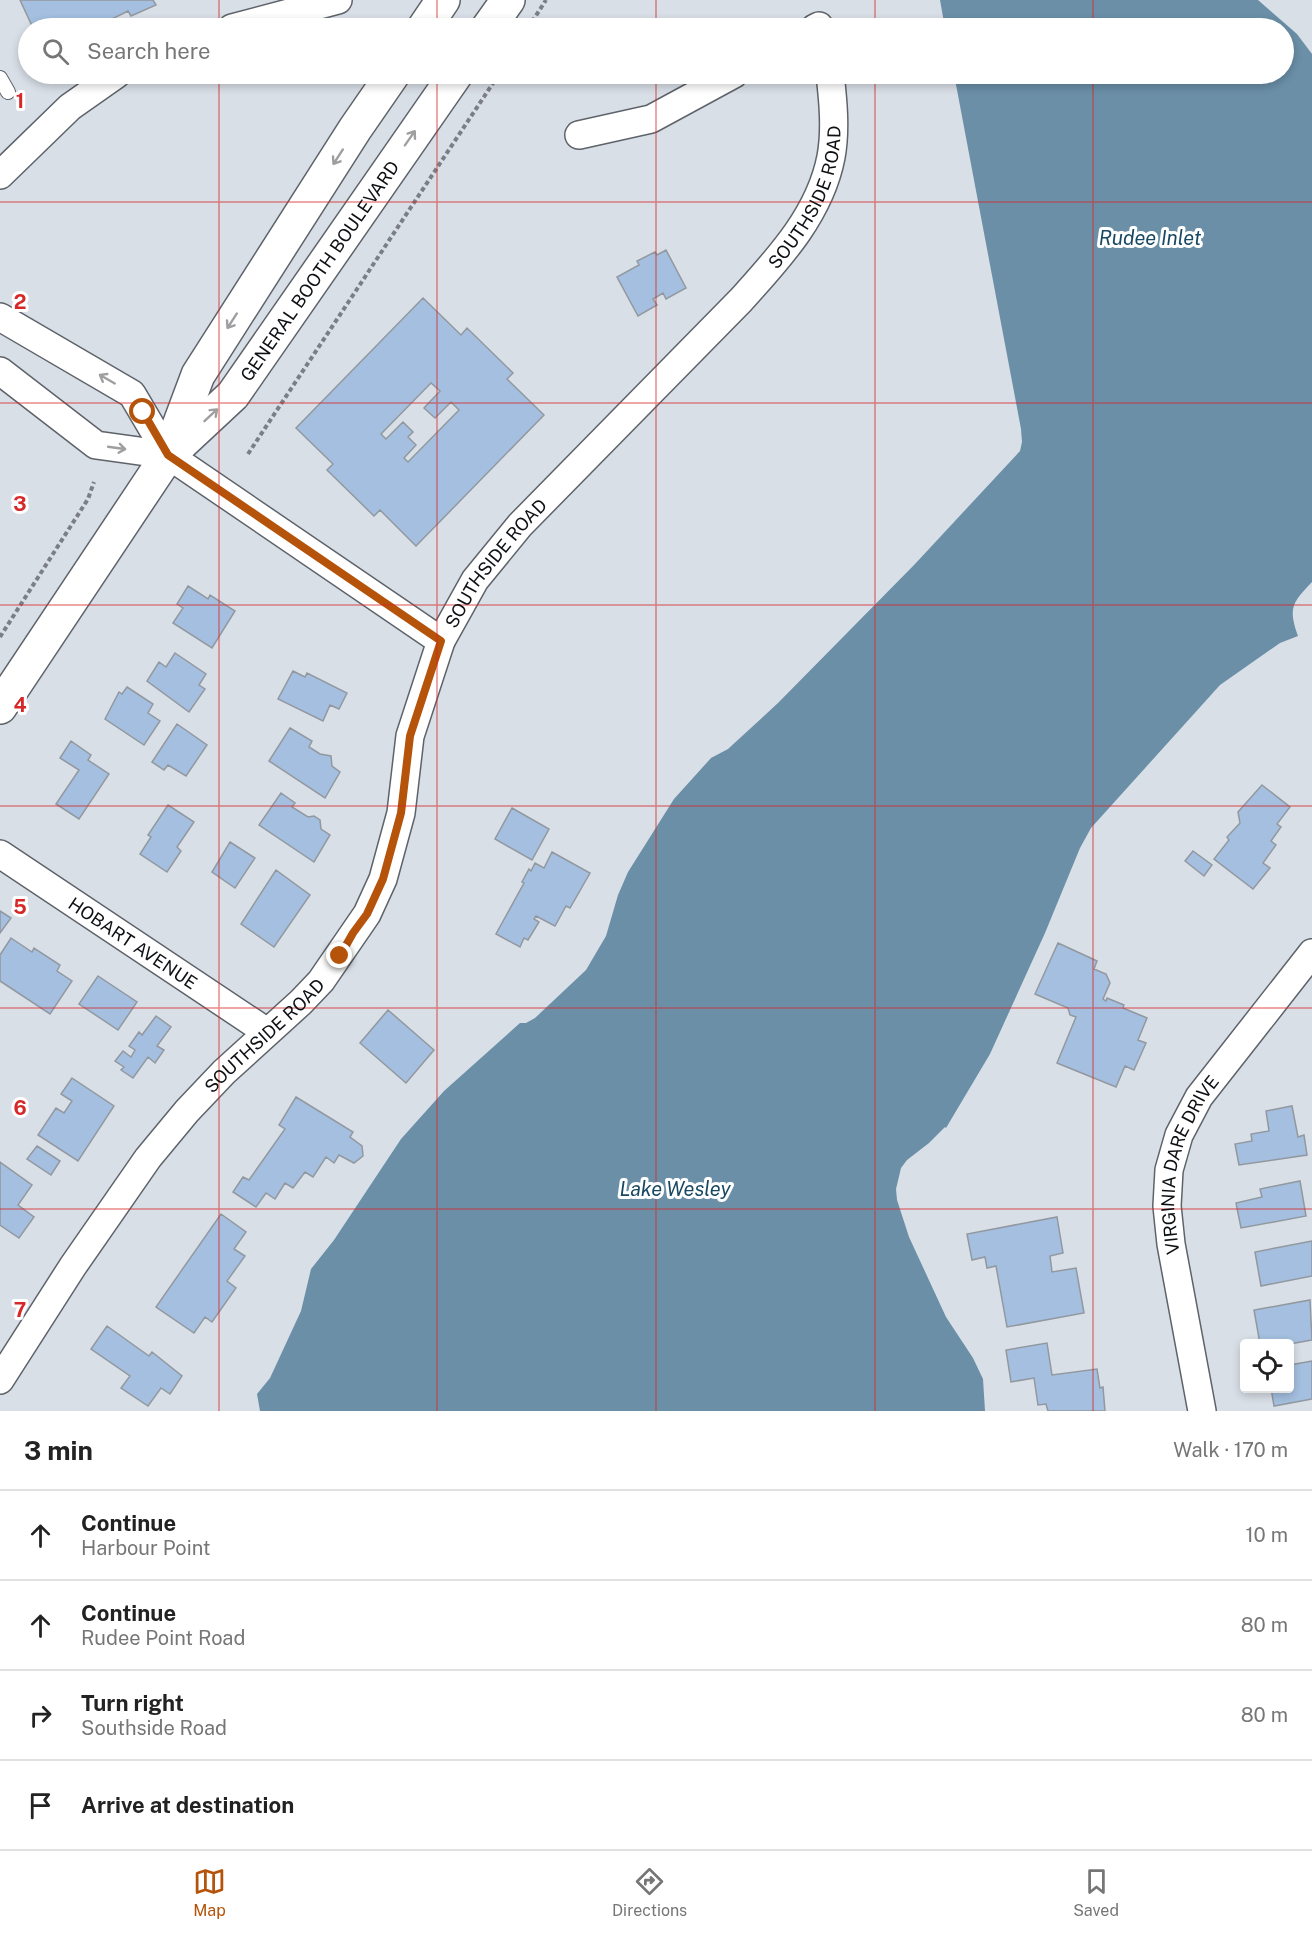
<!DOCTYPE html>
<html lang="en">
<head>
<meta charset="utf-8">
<style>
  body { margin:0; font-family:"Public Sans",sans-serif; background:#f2f2f2; color:#222 }
  .controls { position:absolute; right:18px; bottom:18px; display:grid; overflow:hidden; border-radius:6px; box-shadow:0 3px 9px #0003 }
  .controls button { width:54px; height:54px; display:grid; place-items:center; padding:0; border:0; border-bottom:2px solid #e0e0e0; background:#fff; color:#222; font:30px sans-serif }
  .stop { position:absolute; width:18px; height:18px; margin:-14px; border:4px solid #b45309; border-radius:50%; background:#fff }
  .stop.end { background:#b45309; border-color:#fff; box-shadow:0 2px 6px #0008 }
  .list { margin:0; padding:0; list-style:none }
  h2 { display:flex; justify-content:space-between; align-items:center; height:78px; margin:0; padding:0 24px; font-size:26px }
  h2 small { font-size:20px; font-weight:400; color:#767676 }
  .list li { display:grid; grid-template-columns:39px 1fr auto; gap:18px; align-items:center; box-sizing:border-box; height:90px; padding:0 24px; border-top:2px solid #e0e0e0 }
  .list b { display:block; font-size:22px; white-space:nowrap }
  .list p { margin:0; font-size:20px; white-space:nowrap; color:#767676 }
  .list em { font-size:20px; font-style:normal; color:#767676 }
  .icon { flex:none; width:33px; height:33px; fill:none; stroke:currentColor; stroke-width:2; stroke-linecap:round; stroke-linejoin:round }
  .map { position:relative; flex:none; width:1312px; height:1411px; overflow:hidden }
  .search { position:absolute; background:#fff; box-shadow:0 3px 9px #0003; left:18px; right:18px; top:18px; height:66px; display:flex; align-items:center; gap:15px; box-sizing:border-box; padding:0 21px; border-radius:33px; color:#767676; font-size:22px }
  .sheet { height:438px; background:#fff }
  nav { display:flex; justify-content:space-around; align-items:center; box-sizing:border-box; height:84px; border-top:2px solid #e0e0e0; background:#fff; font-size:16px; color:#767676 }
  nav a { display:grid; justify-items:center; gap:3px }
  nav .on { color:#b45309 }
  .map>svg:first-child { display:block }
</style>
</head>
<body>
<div class="map">
<svg width="1312" height="1411" viewBox="0 0 1312 1411">
  <rect width="100%" height="100%" fill="#d9dfe7"/>
  <path fill="#6a8fa7" d="M 940,0 L 1258,0 L 1297,34 L 1312,54 L 1312,582 C 1292,603 1288,608 1298,636 L 1280,643 L 1220,685 L 1091,828 L 1080,848 L 1045,933 L 990,1054 L 946,1128 L 945,1127 L 929,1143 L 907,1160 L 901,1168 L 896,1189 L 897,1200 L 909,1237 L 946,1317 L 973,1358 L 983,1379 L 985,1411 L 260,1411 L 257,1394 L 270,1378 L 301,1311 L 311,1269 L 334,1240 L 401,1139 L 444,1091 L 520,1023 L 526,1023 L 535,1018 L 586,970 L 606,936 L 618,895 L 628,872 L 674,799 L 711,758 L 728,749 L 778,703 L 915,564 L 1020,451 L 1022,442 L 1021,429 L 954,74 L 1284,74 L 1284,28 L 945,28 Z"/>
  <path fill="#a4bfdf" stroke="#92989f" stroke-width="1.5" fill-rule="evenodd" d="M 20,0 L 153,0 L 156,5 L 131,16 L 128,11 L 94,28 L 33,28 Z
    M 666,250 L 686,288 L 666,299 L 663,293 L 653,299 L 657,305 L 638,316 L 617,277 L 639,265 L 637,261 L 655,252 L 657,255 Z
    M 423,298 L 461,335 L 467,328 L 513,373 L 507,379 L 544,415 L 416,546 L 380,510 L 374,516 L 327,470 L 333,464 L 296,428 ZM 431,383 L 440,391 L 424,408 L 435,418 L 451,402 L 459,410 L 408,462 L 404,458 L 416,445 L 408,437 L 413,432 L 403,422 L 386,439 L 381,434 Z
    M 188,586 L 208,599 L 210,595 L 235,611 L 212,648 L 173,623 L 183,608 L 177,604 Z
    M 175,653 L 206,674 L 199,685 L 205,689 L 189,712 L 147,681 L 159,662 L 166,667 Z
    M 293,671 L 305,677 L 307,673 L 347,693 L 339,709 L 330,705 L 323,721 L 278,699 Z
    M 127,687 L 153,704 L 148,713 L 160,721 L 144,745 L 105,719 L 119,692 L 122,694 Z
    M 177,724 L 207,745 L 186,776 L 168,765 L 164,770 L 152,762 Z
    M 290,728 L 312,741 L 309,747 L 320,754 L 331,756 L 332,766 L 340,772 L 325,798 L 269,761 Z
    M 71,741 L 91,755 L 88,760 L 109,774 L 79,819 L 56,804 L 79,770 L 60,758 Z
    M 1262,785 L 1290,807 L 1277,824 L 1281,827 L 1271,841 L 1276,845 L 1263,863 L 1270,868 L 1253,889 L 1214,859 L 1229,840 L 1227,837 L 1240,823 L 1238,812 Z
    M 281,793 L 295,803 L 292,807 L 308,817 L 314,816 L 320,820 L 321,829 L 330,835 L 314,862 L 259,825 Z
    M 168,805 L 194,822 L 177,847 L 181,851 L 167,872 L 140,854 L 151,837 L 148,835 Z
    M 512,808 L 549,829 L 532,860 L 495,839 Z
    M 230,842 L 255,858 L 235,888 L 212,872 Z
    M 1193,851 L 1212,865 L 1204,876 L 1185,861 Z
    M 552,852 L 590,873 L 570,908 L 566,906 L 555,926 L 536,916 L 534,919 L 539,922 L 528,940 L 524,938 L 520,947 L 496,934 L 524,883 L 522,882 L 529,869 L 531,871 L 535,863 L 544,868 Z
    M 276,870 L 310,895 L 274,947 L 241,924 Z
    M 0,911 L 11,918 L 0,933 Z
    M 11,938 L 32,952 L 34,948 L 60,965 L 57,971 L 72,981 L 50,1014 L 0,981 L 0,955 Z
    M 1058,943 L 1097,961 L 1094,969 L 1106,974 L 1110,983 L 1103,999 L 1106,1001 L 1107,998 L 1124,1005 L 1123,1008 L 1147,1018 L 1138,1040 L 1146,1043 L 1134,1070 L 1125,1066 L 1116,1087 L 1057,1063 L 1076,1017 L 1070,1015 L 1068,1008 L 1035,994 Z
    M 98,976 L 137,1002 L 118,1030 L 79,1004 Z
    M 388,1010 L 434,1050 L 406,1083 L 360,1043 Z
    M 156,1016 L 171,1027 L 157,1046 L 164,1050 L 155,1063 L 148,1057 L 133,1078 L 121,1070 L 124,1067 L 115,1061 L 123,1051 L 131,1057 L 135,1050 L 129,1046 L 139,1032 L 142,1035 Z
    M 72,1078 L 114,1106 L 78,1161 L 38,1135 L 56,1108 L 64,1113 L 72,1101 L 61,1094 Z
    M 296,1097 L 353,1132 L 350,1137 L 362,1146 L 363,1156 L 354,1163 L 339,1155 L 334,1163 L 326,1157 L 313,1177 L 305,1172 L 293,1188 L 285,1183 L 275,1199 L 266,1193 L 256,1207 L 233,1192 L 243,1177 L 249,1180 L 285,1129 L 279,1125 Z
    M 1292,1106 L 1298,1137 L 1304,1135 L 1307,1155 L 1239,1165 L 1235,1144 L 1252,1141 L 1251,1134 L 1269,1131 L 1266,1111 Z
    M 37,1146 L 60,1161 L 51,1175 L 27,1159 Z
    M 0,1162 L 32,1185 L 18,1205 L 34,1217 L 19,1238 L 0,1225 Z
    M 1300,1181 L 1306,1216 L 1241,1228 L 1236,1203 L 1262,1197 L 1260,1189 Z
    M 221,1214 L 246,1232 L 234,1249 L 245,1256 L 227,1281 L 236,1288 L 212,1322 L 205,1317 L 194,1333 L 156,1307 Z
    M 1057,1217 L 1063,1253 L 1050,1256 L 1052,1272 L 1076,1268 L 1084,1313 L 1007,1327 L 996,1266 L 987,1268 L 985,1257 L 972,1260 L 967,1234 Z
    M 1312,1241 L 1312,1276 L 1261,1286 L 1255,1252 Z
    M 1310,1300 L 1312,1340 L 1290,1344 L 1260,1344 L 1254,1310 Z
    M 107,1326 L 149,1356 L 152,1352 L 182,1376 L 170,1394 L 161,1388 L 148,1406 L 121,1388 L 130,1376 L 91,1349 Z
    M 1047,1343 L 1052,1375 L 1097,1369 L 1100,1388 L 1103,1387 L 1105,1411 L 1048,1411 L 1046,1404 L 1038,1405 L 1034,1378 L 1011,1382 L 1006,1350 Z
    M 1312,1361 L 1312,1399 L 1274,1406 L 1271,1388 L 1290,1388 L 1290,1365 Z"/>
  <g fill="none" stroke-linecap="round" stroke-linejoin="round">
    <g stroke="#5e636a" stroke-width="16">
      <path id="lane" d="M 0,78 L 8,92"/>
    </g>
    <g stroke="#5e636a" stroke-width="30">
      <g id="street">
        <path d="M 232,28 L 338,0"/>
        <path d="M 815,28 L 819,26 L 819,28"/>
        <path d="M 579,135 L 651,119 L 734,74"/>
        <path d="M 0,175 L 70,107 L 117,74"/>
        <path d="M 0,317 L 132,394 L 168,455 L 441,641"/>
        <path d="M 0,371 L 96,445 L 168,455"/>
        <path id="s1" d="M 0,854 L 267,1032"/>
        <path id="s2" d="M 0,1380 L 73,1266 L 148,1158 L 187,1111 L 224,1072 L 301,1002 L 321,981 L 367,914 L 383,879 L 401,813 L 410,736 L 441,641 L 475,580 L 520,525 L 741,300 C 779,258 820,214 831,157 C 836,130 833,100 830,74"/>
        <path id="s3" d="M 1202,1411 L 1171,1244 L 1167,1206 L 1169,1170 L 1179,1135 L 1199,1097 L 1312,953"/>
      </g>
    </g>
    <g stroke="#5e636a" stroke-width="36">
      <g id="highway">
        <path d="M 424,28 L 443,0"/>
        <path d="M 488,28 L 508,0"/>
        <path id="s4" d="M 174,450 L 233,395 L 456,74"/>
        <path d="M 0,707 L 168,455 L 198,375 L 355,129 L 393,74"/>
      </g>
    </g>
    <path stroke="#7b7f85" stroke-width="4" stroke-dasharray="4.5 3" stroke-linecap="butt" d="M 528,28 L 546,0
      M 248,454 L 499,74
      M 0,637 L 88,499 L 94,482"/>
    <use href="#lane" stroke="#fff" stroke-width="14"/>
    <use href="#street" stroke="#fff" stroke-width="27"/>
    <use href="#highway" stroke="#fff" stroke-width="33"/>
  </g>
  <defs><path id="oneway-shaft" d="M-6 0H5M1.5-3L5.5 0L1.5 3" fill="none" stroke-width="1.6" stroke-linecap="round" stroke-linejoin="round" transform="scale(1.5)"/></defs>
  <g stroke="#9f9fa1">
    <use href="#oneway-shaft" transform="translate(410 138) rotate(-55)"/>
    <use href="#oneway-shaft" transform="translate(338 157) rotate(123)"/>
    <use href="#oneway-shaft" transform="translate(232 321) rotate(123)"/>
    <use href="#oneway-shaft" transform="translate(107 379) rotate(-150)"/>
    <use href="#oneway-shaft" transform="translate(211 415) rotate(-43)"/>
    <use href="#oneway-shaft" transform="translate(117 448) rotate(8)"/>
  </g>
  <g fill="none" stroke-linecap="round" stroke-linejoin="round">
    <path stroke="#b45309" stroke-width="8" d="M 143,412 L 168,455 L 441,641 L 410,736 L 401,813 L 383,879 L 367,914 L 353,933 L 340,956"/>
  </g>
  <path fill="none" stroke="#d62828" stroke-width="1.5" stroke-opacity="0.55" d="M 219,0 L 219,28M 437,0 L 437,28M 656,0 L 656,28M 875,0 L 875,28M 1093,0 L 1093,28M 219,74 L 219,1411M 437,74 L 437,1411M 656,74 L 656,1411M 875,74 L 875,1411M 1093,74 L 1093,1411M 0,202 L 1312,202M 0,403 L 1312,403M 0,605 L 1312,605M 0,806 L 1312,806M 0,1008 L 1312,1008M 0,1209 L 1312,1209"/>
  <g text-anchor="middle" dominant-baseline="central" stroke-width="6" stroke-linejoin="round" paint-order="stroke">
    <g font-size="18" fill="#0e1013" stroke="#fff">
      <text stroke="none"><textPath href="#s2" startOffset="1461">SOUTHSIDE ROAD</textPath></text>
      <text stroke="none"><textPath href="#s4" startOffset="232">GENERAL BOOTH BOULEVARD</textPath></text>
      <text stroke="none"><textPath href="#s2" startOffset="976">SOUTHSIDE ROAD</textPath></text>
      <text stroke="none"><textPath href="#s1" startOffset="160">HOBART AVENUE</textPath></text>
      <text stroke="none"><textPath href="#s2" startOffset="436">SOUTHSIDE ROAD</textPath></text>
      <text stroke="none"><textPath href="#s3" startOffset="254">VIRGINIA DARE DRIVE</textPath></text>
    </g>
    <g font-size="20" font-style="italic" fill="#184862" stroke="#fff">
      <text x="1150" y="238">Rudee Inlet</text>
      <text x="675" y="1189">Lake Wesley</text>
    </g>
  </g>
  <g font-size="20" text-anchor="middle" font-weight="bold" fill="#d62828" stroke="#fff" stroke-width="6" stroke-linejoin="round" paint-order="stroke">
    <text x="20" y="108">1</text>
    <text x="20" y="309">2</text>
    <text x="20" y="511">3</text>
    <text x="20" y="712">4</text>
    <text x="20" y="914">5</text>
    <text x="20" y="1115">6</text>
    <text x="20" y="1317">7</text>
  </g>
</svg>
<div class="controls">
<button><svg class="icon" aria-label="locate" viewBox="0 0 24 24"><circle cx="12" cy="12" r="6"/><path d="M12 2v4M12 18v4M2 12h4M18 12h4"/></svg></button>
</div>
<div class="stop" style="left:143px;top:412px"></div>
<div class="stop end" style="left:340px;top:956px"></div>
<div class="search"><svg class="icon" aria-label="search" viewBox="0 0 24 24"><circle cx="10" cy="10" r="6"/><path d="M15 15l6 6"/></svg>Search here</div>
</div>
<section class="sheet">
<h2>3 min<small>Walk · 170 m</small></h2>
<ul class="list">
<li><svg class="icon" aria-label="ahead" viewBox="0 0 24 24"><path d="M12 20V5M6 11l6-6 6 6"/></svg><div><b>Continue</b><p>Harbour Point</p></div><em>10 m</em></li>
<li><svg class="icon" aria-label="ahead" viewBox="0 0 24 24"><path d="M12 20V5M6 11l6-6 6 6"/></svg><div><b>Continue</b><p>Rudee Point Road</p></div><em>80 m</em></li>
<li><svg class="icon" aria-label="right" viewBox="0 0 24 24"><path d="M7 20v-9h11M14 6l5 5-5 5"/></svg><div><b>Turn right</b><p>Southside Road</p></div><em>80 m</em></li>
<li><svg class="icon" aria-label="arrive" viewBox="0 0 24 24"><path d="M6 21V4h12l-3 4 3 4H6"/></svg><div><b>Arrive at destination</b></div></li>
</ul>
</section>
<nav>
<a class="on"><svg class="icon" aria-label="map" viewBox="0 0 24 24"><path d="M3 6l6-2 6 2 6-2v14l-6 2-6-2-6 2zM9 4v14M15 6v14"/></svg>Map</a>
<a><svg class="icon" aria-label="directions" viewBox="0 0 24 24"><path d="M12 3l9 9-9 9-9-9zM9 14v-3h6M13 9l2 2-2 2"/></svg>Directions</a>
<a><svg class="icon" aria-label="saved" viewBox="0 0 24 24"><path d="M7 4h10v16l-5-4-5 4z"/></svg>Saved</a>
</nav>
</body>
</html>
